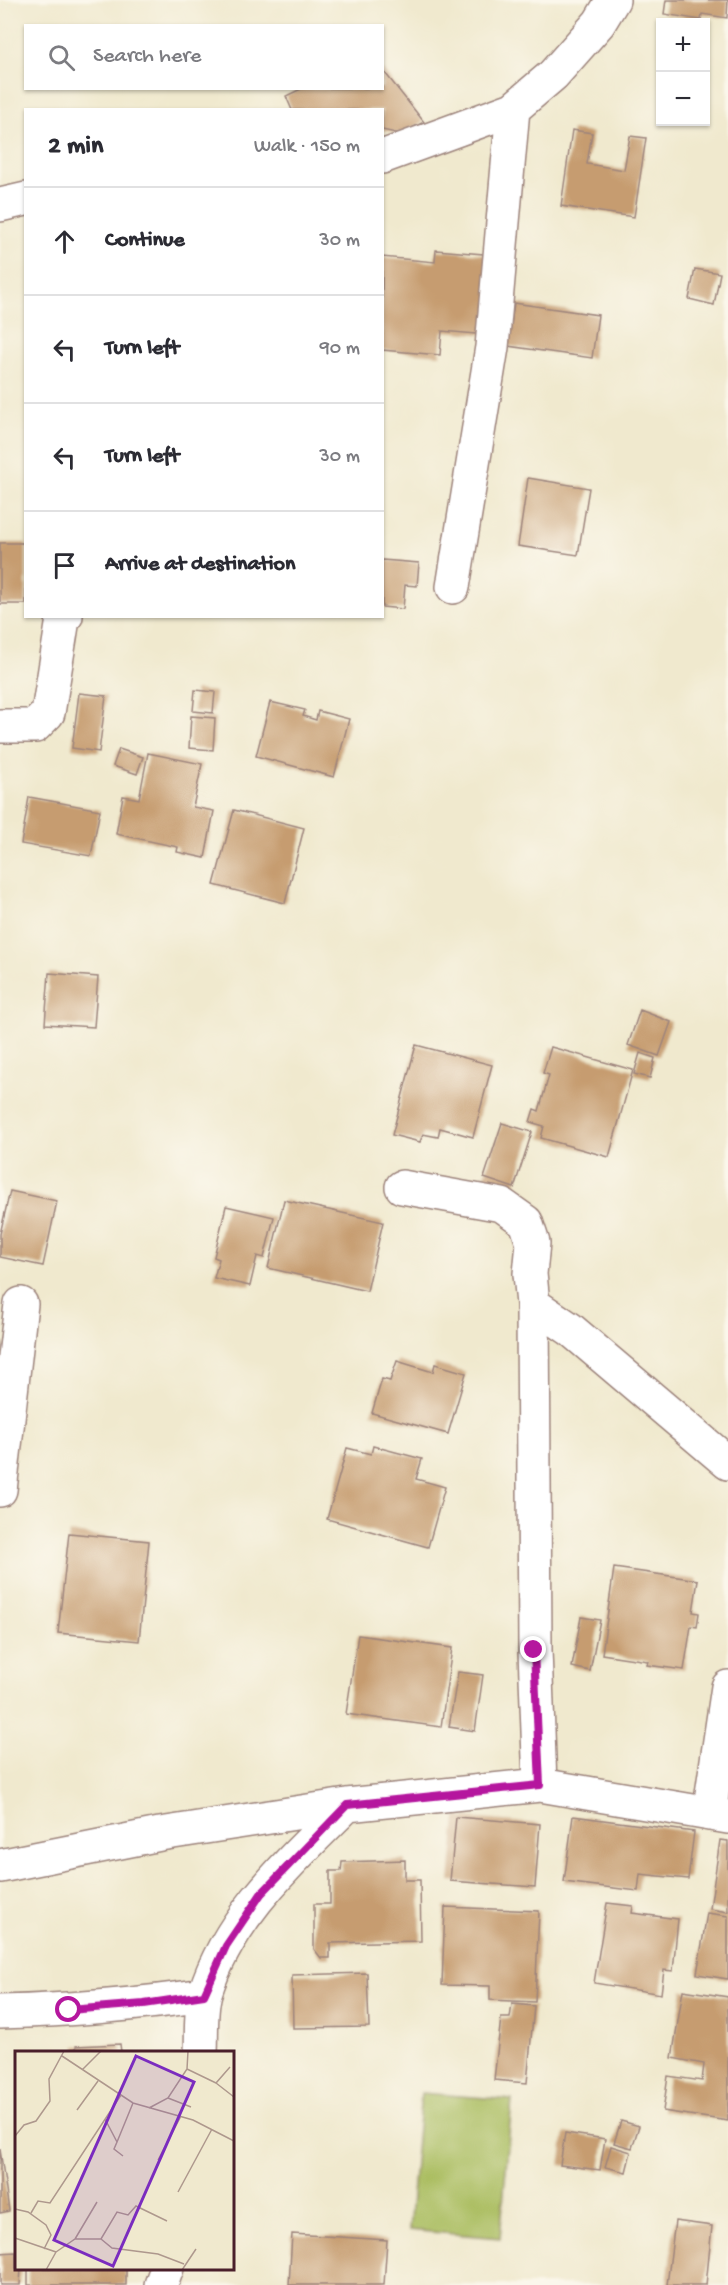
<!DOCTYPE html>
<html lang="en">
<head>
<meta charset="utf-8">
<style>
  body { margin:0; font-family:"Gochi Hand",sans-serif; background:#f7f7f7; color:#2b2b33 }
  .controls { position:absolute; right:18px; top:18px; display:grid; overflow:hidden; border-radius:0px; box-shadow:0 2px 4px #0004 }
  .controls button { width:54px; height:54px; display:grid; place-items:center; padding:0; border:0; border-bottom:2px solid #e1e1e2; background:#fff; color:#2b2b33; font:30px sans-serif }
  .stop { position:absolute; width:18px; height:18px; margin:-14px; border:4px solid #b5179e; border-radius:50%; background:#fff }
  .stop.end { background:#b5179e; border-color:#fff; box-shadow:0 2px 6px #0008 }
  .list { margin:0; padding:0; list-style:none }
  h2 { display:flex; justify-content:space-between; align-items:center; height:78px; margin:0; padding:0 24px; font-size:26px }
  h2 small { font-size:20px; font-weight:400; color:#7c7c81 }
  .list li { display:grid; grid-template-columns:39px 1fr auto; gap:18px; align-items:center; box-sizing:border-box; height:108px; padding:0 24px; border-top:2px solid #e1e1e2 }
  .list b { display:block; font-size:22px; white-space:nowrap }
  .list em { font-size:20px; font-style:normal; color:#7c7c81 }
  .icon { flex:none; width:33px; height:33px; fill:none; stroke:currentColor; stroke-width:2; stroke-linecap:round; stroke-linejoin:round }
  .map { position:relative; flex:none; width:728px; height:2285px; overflow:hidden }
  .search { position:absolute; background:#fff; box-shadow:0 2px 4px #0004; left:24px; top:24px; width:360px; height:66px; display:flex; align-items:center; gap:15px; box-sizing:border-box; padding:0 21px; border-radius:0px; color:#7c7c81; font-size:22px }
  .panel { position:absolute; background:#fff; box-shadow:0 2px 4px #0004; left:24px; top:108px; width:360px; height:510px; border-radius:0px }
  .map>svg:first-child { display:block }
</style>
</head>
<body>
<div class="map">
<svg width="728" height="2285" viewBox="0 0 728 2285">
  <rect width="100%" height="100%" fill="#fbf7ec"/>
  <filter id="ink" filterUnits="userSpaceOnUse"><feTurbulence type="fractalNoise" baseFrequency=".0167" numOctaves="2"/><feDisplacementMap in="SourceGraphic" scale="12" xChannelSelector="R" yChannelSelector="G"/><feConvolveMatrix kernelMatrix="1 2 1 2 8 2 1 2 1" color-interpolation-filters="sRGB"/></filter>
  <filter id="wash" filterUnits="userSpaceOnUse"><feTurbulence type="fractalNoise" baseFrequency=".008" numOctaves="4" result="noise"/><feDisplacementMap in="SourceGraphic" scale="24" xChannelSelector="R" yChannelSelector="G"/><feGaussianBlur stdDeviation="1.35" result="paint"/><feColorMatrix in="noise" values="0 0 0 0 0 0 0 0 0 0 0 0 0 0 0 0 0 1.4 0 .05"/><feComposite in="paint" operator="in"/></filter>
  <g filter="url(#wash)">
    <rect width="100%" height="100%" fill="#f0e9ce"/>
    <path fill="#aabd60" stroke="#7a6e46" stroke-width="1.5" d="M 421,2093 L 512,2100 L 500,2238 L 409,2230 Z"/>
    <g id="blocks">
      <path fill="#c69c6f" d="M 666,0 L 728,0 L 727,18 L 702,14 L 701,20 L 664,14 Z
        M 382,69 L 424,122 L 400,134 L 382,130 L 382,110 L 292,110 L 286,96 L 303,88 L 382,88 Z
        M 572,130 L 592,133 L 587,164 L 624,170 L 630,136 L 646,138 L 634,217 L 561,206 Z
        M 436,250 L 495,255 L 488,335 L 442,331 L 440,355 L 382,350 L 382,257 L 435,262 Z
        M 695,269 L 720,273 L 714,305 L 689,299 Z
        M 514,303 L 598,315 L 592,358 L 508,346 Z
        M 528,478 L 589,488 L 578,555 L 518,546 Z
        M 0,543 L 26,543 L 26,604 L 0,604 Z
        M 382,560 L 419,563 L 417,586 L 405,585 L 403,609 L 382,607 Z
        M 195,690 L 215,692 L 213,713 L 193,711 Z
        M 79,693 L 106,696 L 99,752 L 72,748 Z
        M 270,702 L 305,710 L 303,716 L 316,720 L 318,711 L 349,719 L 334,777 L 256,756 Z
        M 191,716 L 215,718 L 213,750 L 189,748 Z
        M 119,749 L 143,757 L 137,774 L 113,766 Z
        M 148,753 L 202,764 L 193,807 L 214,811 L 205,858 L 177,852 L 178,847 L 116,834 L 123,796 L 139,799 Z
        M 29,797 L 100,810 L 91,856 L 21,844 Z
        M 234,810 L 304,828 L 285,903 L 214,885 Z
        M 49,973 L 98,977 L 94,1027 L 45,1024 Z
        M 640,1010 L 671,1022 L 659,1056 L 628,1045 Z
        M 416,1045 L 492,1065 L 473,1137 L 440,1128 L 438,1137 L 423,1134 L 420,1142 L 392,1135 Z
        M 551,1047 L 633,1070 L 609,1157 L 541,1138 L 544,1126 L 530,1122 L 534,1109 L 539,1111 L 549,1075 L 543,1073 Z
        M 640,1053 L 655,1058 L 650,1078 L 634,1074 Z
        M 502,1123 L 532,1132 L 514,1188 L 484,1178 Z
        M 10,1191 L 57,1201 L 43,1266 L 0,1257 L 0,1234 Z
        M 284,1200 L 383,1222 L 367,1291 L 268,1268 Z
        M 226,1206 L 274,1217 L 264,1258 L 257,1256 L 250,1286 L 214,1278 L 219,1259 L 214,1257 Z
        M 397,1361 L 433,1372 L 435,1364 L 466,1373 L 448,1434 L 372,1413 L 382,1379 L 390,1381 Z
        M 373,1446 L 422,1459 L 416,1479 L 445,1487 L 428,1547 L 327,1519 L 347,1448 L 371,1454 Z
        M 69,1533 L 149,1541 L 139,1641 L 58,1633 Z
        M 614,1568 L 698,1580 L 693,1612 L 699,1613 L 697,1627 L 691,1626 L 684,1670 L 647,1665 L 648,1661 L 602,1654 Z
        M 581,1617 L 600,1620 L 590,1671 L 572,1667 Z
        M 358,1635 L 452,1648 L 441,1727 L 346,1714 Z
        M 458,1672 L 483,1675 L 475,1731 L 449,1727 Z
        M 573,1816 L 694,1832 L 688,1879 L 640,1874 L 638,1891 L 564,1882 Z
        M 456,1817 L 540,1824 L 535,1887 L 450,1881 Z
        M 720,1840 L 728,1841 L 728,1912 L 710,1909 Z
        M 405,1860 L 405,1880 L 420,1880 L 421,1941 L 330,1943 L 330,1958 L 321,1958 L 314,1949 L 314,1904 L 330,1904 L 330,1871 L 341,1871 L 342,1862 Z
        M 607,1903 L 633,1906 L 632,1913 L 678,1919 L 673,1971 L 664,1970 L 661,1994 L 594,1983 Z
        M 445,1907 L 539,1911 L 535,2002 L 490,2000 L 490,1986 L 442,1985 Z
        M 707,1913 L 728,1916 L 728,1979 L 697,1974 Z
        M 367,1973 L 369,2027 L 293,2028 L 292,1975 Z
        M 683,1990 L 728,1997 L 728,2121 L 663,2111 L 668,2076 L 702,2081 L 704,2064 L 672,2058 Z
        M 512,2004 L 534,2006 L 527,2083 L 494,2080 L 501,2018 L 510,2018 Z
        M 120,2044 L 121,2052 L 76,2052 L 76,2046 Z
        M 621,2121 L 639,2126 L 632,2148 L 614,2143 Z
        M 565,2133 L 605,2139 L 600,2170 L 560,2165 Z
        M 611,2146 L 631,2152 L 626,2172 L 605,2167 Z
        M 0,2149 L 9,2211 L 0,2213 Z
        M 675,2221 L 712,2226 L 706,2285 L 667,2285 Z
        M 292,2234 L 387,2240 L 384,2285 L 289,2285 Z
        M 16,2252 L 16,2268 L 21,2268 L 20,2285 L 0,2285 L 0,2253 Z
        M 28,2268 L 126,2268 L 126,2285 L 28,2285 Z"/>
    </g>
  </g>
  <g filter="url(#ink)">
    <use href="#blocks" fill-opacity="0" stroke="#9d847c" stroke-width="1.5"/>
    <g fill="none" stroke-linecap="round" stroke-linejoin="round">
      <g stroke="#9d847c" stroke-width="36">
        <path id="minor" d="M 382,157 L 513,109 L 553,75 L 599,23 L 613,0
          M 0,205 L 26,199
          M 453,587 L 492,347 L 513,109
          M 0,726 L 35,726 L 48,713 L 63,619 L 66,616
          M 402,1187 L 502,1205 L 526,1222 L 533,1243 L 530,1274 L 533,1304 L 570,1329 L 728,1463
          M 533,1304 L 535,1650 L 540,1785
          M 0,1490 L 21,1304
          M 709,1814 L 728,1687
          M 0,1866 L 160,1834 L 347,1805 L 540,1785 L 728,1817
          M 0,2012 C 69,2010 136,2005 204,1995
          M 201,2052 C 202,2034 200,2011 205,1993 C 229,1916 292,1860 347,1805
          M 161,2285 L 167,2268"/>
      </g>
      <use href="#minor" stroke="#fff" stroke-width="33"/>
    </g>
  </g>
  <g fill="none" stroke-linecap="round" stroke-linejoin="round" filter="url(#ink)">
    <path stroke="#b5179e" stroke-width="8" d="M 69,2010 L 144,2004 L 204,1995 L 226,1946 L 261,1894 L 347,1805 L 540,1785 L 534,1650"/>
  </g>
  <g transform="translate(15 2051)">
    <rect width="219" height="219" fill="#f0e9ce"/>
    <path fill="none" stroke="#ae988d" stroke-width="1.5" d="M 47,5 L 118,52 L 178,69 L 219,90M 172,18 L 201,32 L 215,16M 67,19 L 86,0M 201,32 L 219,46M 153,47 L 176,56M 134,57 L 153,47 L 172,18 L 173,0M 62,59 L 83,30M 90,68 L 102,91 L 99,98 L 108,105M 0,85 L 9,74 L 21,70 L 35,50 L 34,28 L 49,0M 102,91 L 118,52M 143,109 L 166,65M 163,141 L 197,78M 0,158 L 13,161 L 31,174 L 36,184 L 29,198M 16,162 L 23,150 L 35,152 L 106,44M 0,187 L 41,201 L 31,219M 60,188 L 82,151M 86,188 L 97,197 L 143,203 L 169,213M 41,201 L 60,188 L 86,188 L 102,161 L 113,164 L 121,155 L 152,170M 167,219 L 181,198"/>
    <path fill="#7b2cbf" fill-opacity="0.15" stroke="#7b2cbf" stroke-width="3" d="M 121,5 L 179,31 L 98,215 L 39,189 Z"/>
    <rect width="219" height="219" fill="none" stroke="#4a1f2b" stroke-width="3"/>
  </g>
</svg>
<div class="controls">
<button>+</button>
<button>−</button>
</div>
<div class="stop" style="left:69px;top:2010px"></div>
<div class="stop end" style="left:534px;top:1650px"></div>
<div class="search"><svg class="icon" aria-label="search" viewBox="0 0 24 24"><circle cx="10" cy="10" r="6"/><path d="M15 15l6 6"/></svg>Search here</div>
<section class="panel">
<h2>2 min<small>Walk · 150 m</small></h2>
<ul class="list">
<li><svg class="icon" aria-label="ahead" viewBox="0 0 24 24"><path d="M12 20V5M6 11l6-6 6 6"/></svg><div><b>Continue</b></div><em>30 m</em></li>
<li><svg class="icon" aria-label="left" viewBox="0 0 24 24"><path d="M17 20v-9H6M10 6l-5 5 5 5"/></svg><div><b>Turn left</b></div><em>90 m</em></li>
<li><svg class="icon" aria-label="left" viewBox="0 0 24 24"><path d="M17 20v-9H6M10 6l-5 5 5 5"/></svg><div><b>Turn left</b></div><em>30 m</em></li>
<li><svg class="icon" aria-label="arrive" viewBox="0 0 24 24"><path d="M6 21V4h12l-3 4 3 4H6"/></svg><div><b>Arrive at destination</b></div></li>
</ul>
</section>
</div>
</body>
</html>
